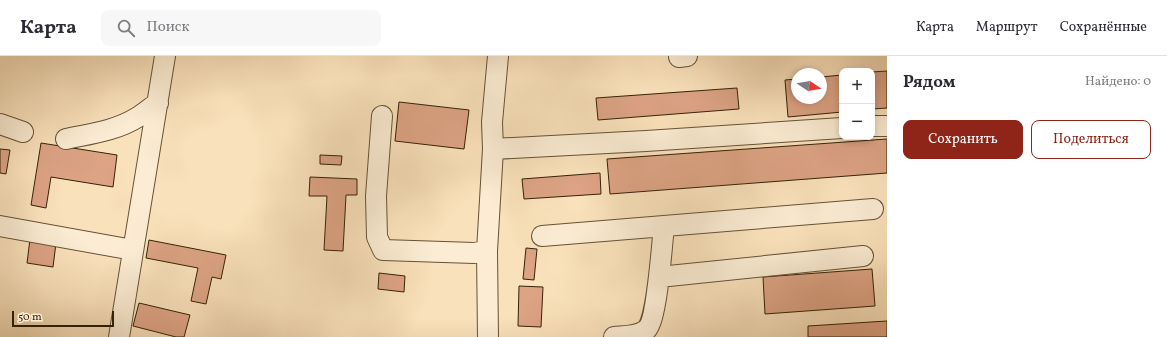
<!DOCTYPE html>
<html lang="ru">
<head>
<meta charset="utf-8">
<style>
  body { margin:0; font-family:Vollkorn,serif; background:#f7f7f7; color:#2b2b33 }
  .controls { position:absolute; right:12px; top:12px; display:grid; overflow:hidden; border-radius:8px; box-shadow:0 2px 6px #0003 }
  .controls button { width:36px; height:36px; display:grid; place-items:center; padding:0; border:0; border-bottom:1px solid #e1e1e2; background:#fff; color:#2b2b33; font:20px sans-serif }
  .compass { position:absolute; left:791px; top:12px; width:36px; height:36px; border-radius:50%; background:#fff; box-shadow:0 2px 6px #0003; rotate:102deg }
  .scale { position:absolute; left:12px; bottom:10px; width:102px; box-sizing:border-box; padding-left:4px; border:2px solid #352208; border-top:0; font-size:11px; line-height:14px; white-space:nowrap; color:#352208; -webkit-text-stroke:3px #fbecd3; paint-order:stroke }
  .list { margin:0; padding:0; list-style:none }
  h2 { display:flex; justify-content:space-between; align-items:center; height:52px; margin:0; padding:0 16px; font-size:17px }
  h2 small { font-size:13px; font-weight:400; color:#7c7c81 }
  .actions { display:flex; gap:8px; padding:12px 16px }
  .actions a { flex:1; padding:9px 0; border:1px solid #8f2418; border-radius:8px; text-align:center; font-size:14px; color:#8f2418 }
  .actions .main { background:#8f2418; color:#fff }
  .icon { flex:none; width:22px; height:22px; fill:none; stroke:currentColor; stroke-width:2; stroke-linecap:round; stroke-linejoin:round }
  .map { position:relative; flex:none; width:887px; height:281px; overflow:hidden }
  header { display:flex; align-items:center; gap:24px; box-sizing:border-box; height:56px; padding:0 20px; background:#fff; border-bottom:1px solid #e1e1e2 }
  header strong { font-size:19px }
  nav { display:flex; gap:22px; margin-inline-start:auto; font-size:14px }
  .search { width:280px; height:36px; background:#f7f7f7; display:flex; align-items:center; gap:10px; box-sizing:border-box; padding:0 14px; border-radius:8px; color:#7c7c81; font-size:15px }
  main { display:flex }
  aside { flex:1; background:#fff }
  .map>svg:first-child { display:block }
</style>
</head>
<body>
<header>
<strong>Карта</strong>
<div class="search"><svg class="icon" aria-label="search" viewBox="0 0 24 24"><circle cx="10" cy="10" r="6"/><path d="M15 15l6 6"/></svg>Поиск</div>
<nav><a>Карта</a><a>Маршрут</a><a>Сохранённые</a></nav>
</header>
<main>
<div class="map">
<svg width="887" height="281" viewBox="0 0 887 281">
  <rect width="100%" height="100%" fill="#f9e1bb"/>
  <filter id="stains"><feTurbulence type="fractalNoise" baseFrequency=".005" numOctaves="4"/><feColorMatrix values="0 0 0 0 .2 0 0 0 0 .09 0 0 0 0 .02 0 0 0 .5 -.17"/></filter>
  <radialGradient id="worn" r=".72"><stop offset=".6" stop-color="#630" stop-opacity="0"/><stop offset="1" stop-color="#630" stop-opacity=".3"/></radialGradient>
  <path fill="#dca384" stroke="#352208" d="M 887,15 L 887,52 L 872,53 L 872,16 Z
    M 842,19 L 842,56 L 788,61 L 785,24 L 797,23 L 797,42 L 821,42 L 821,21 Z
    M 737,32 L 739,53 L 598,64 L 596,42 Z
    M 399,46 L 469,54 L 464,93 L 395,85 Z
    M 887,83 L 887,117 L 610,138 L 607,103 Z
    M 41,87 L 117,99 L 113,131 L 51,121 L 46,152 L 31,149 Z
    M 0,93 L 10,94 L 6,118 L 0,117 Z
    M 320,99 L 342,100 L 341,109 L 320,108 Z
    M 600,117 L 601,138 L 524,143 L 522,123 Z
    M 310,121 L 357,123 L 357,139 L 346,139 L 343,195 L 324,194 L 327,140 L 309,140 Z
    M 30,183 L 56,187 L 53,211 L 27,207 Z
    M 149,184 L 226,199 L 221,223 L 212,221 L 206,248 L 191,245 L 198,212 L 146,202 Z
    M 526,192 L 537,193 L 534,224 L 523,223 Z
    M 872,213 L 875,250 L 765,258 L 763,221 Z
    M 379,217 L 405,220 L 404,236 L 378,233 Z
    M 519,230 L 543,231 L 541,271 L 518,270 Z
    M 139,247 L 190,259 L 184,281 L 176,281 L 133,270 Z
    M 887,265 L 887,281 L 808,281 L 808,270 Z"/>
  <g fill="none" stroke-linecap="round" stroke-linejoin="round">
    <g stroke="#665235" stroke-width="22">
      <path id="minor" d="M 679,1 L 687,0
        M 382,60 L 376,140 L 377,181 L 383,194 L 474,197 L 487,195
        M 0,68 L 23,76
        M 872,70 L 887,70
        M 66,83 C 89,78 116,75 138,61 C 145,57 151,51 158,47
        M 493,93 L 646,85 L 842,72
        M 0,170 L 133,194
        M 542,180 L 873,153
        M 659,221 L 863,200
        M 119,281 L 165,0
        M 488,281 L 487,195 L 493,93 L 492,66 L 498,0
        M 614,281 C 624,280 637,281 646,274 C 657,266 662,187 664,170"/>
    </g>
    <use href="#minor" stroke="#fbecd3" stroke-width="20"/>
  </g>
  <rect width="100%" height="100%" filter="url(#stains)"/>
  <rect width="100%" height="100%" fill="url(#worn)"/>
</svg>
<div class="controls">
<button>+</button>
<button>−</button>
</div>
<svg class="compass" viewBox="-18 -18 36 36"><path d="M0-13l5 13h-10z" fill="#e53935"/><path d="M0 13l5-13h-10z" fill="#7c7c81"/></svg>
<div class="scale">50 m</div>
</div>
<aside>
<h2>Рядом<small>Найдено: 0</small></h2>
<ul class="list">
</ul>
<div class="actions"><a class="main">Сохранить</a><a>Поделиться</a></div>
</aside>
</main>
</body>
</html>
